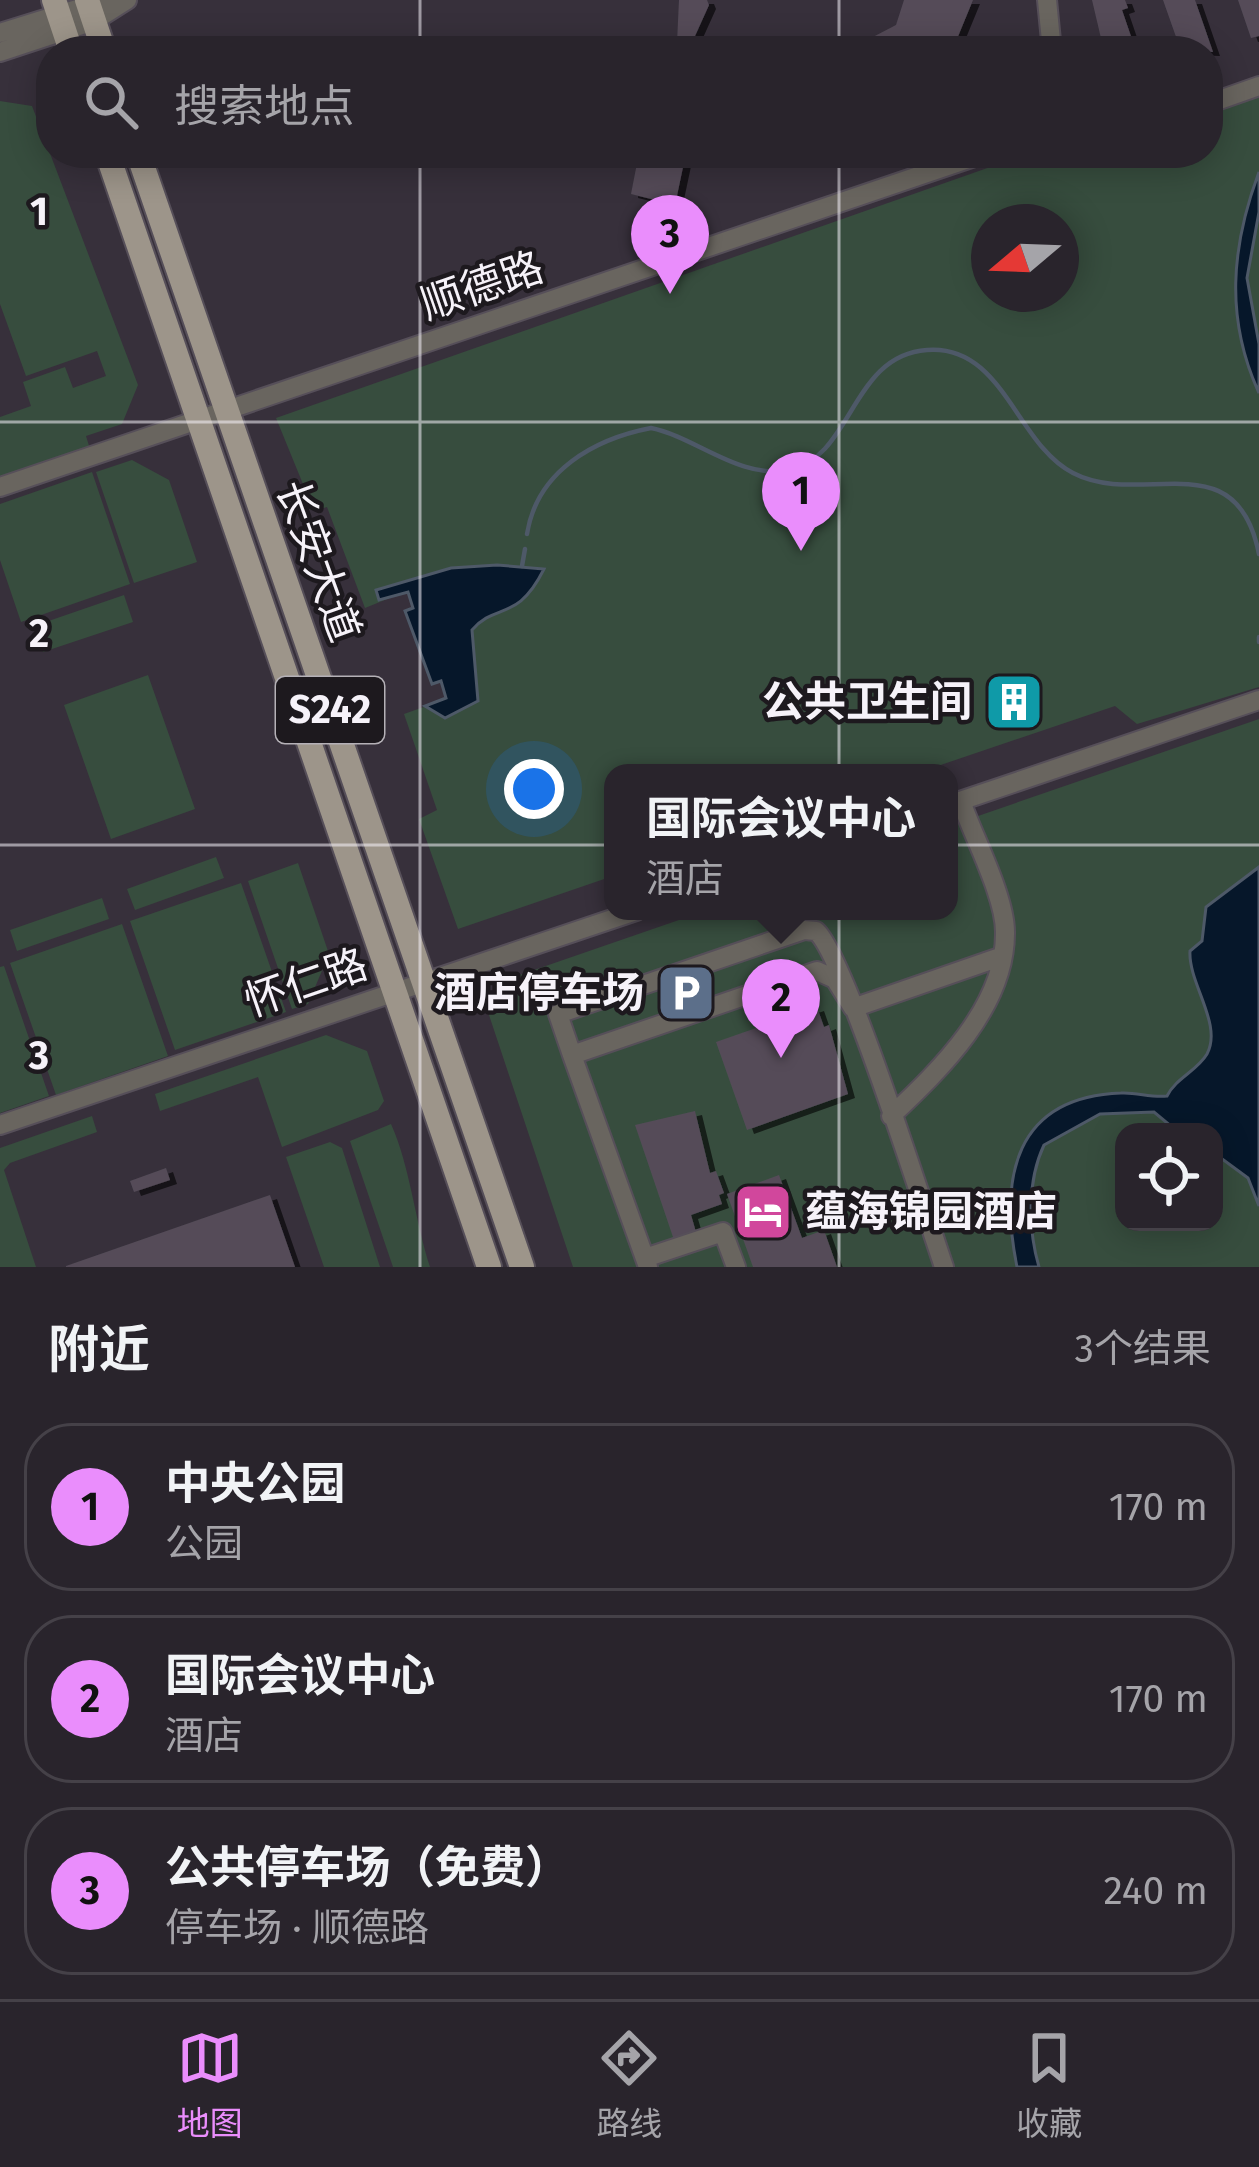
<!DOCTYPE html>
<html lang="zh">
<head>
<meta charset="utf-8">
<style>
  body { margin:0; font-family:"Fira Sans","Noto Sans SC",sans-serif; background:#353038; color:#f1f3f6 }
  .controls { position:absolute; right:36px; bottom:36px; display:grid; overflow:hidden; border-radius:24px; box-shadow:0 6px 30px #0003 }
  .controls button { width:108px; height:108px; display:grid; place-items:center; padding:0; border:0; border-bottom:3px solid #454148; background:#29242c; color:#f1f3f6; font:60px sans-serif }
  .compass { position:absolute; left:971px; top:204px; width:108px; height:108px; border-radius:50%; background:#29242c; box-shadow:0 6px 30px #0003; rotate:251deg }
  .you { position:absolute; left:534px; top:789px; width:42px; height:42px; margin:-30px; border:9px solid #fff; border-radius:50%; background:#1a73e8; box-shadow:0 0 0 18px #1a73e833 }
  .badge { display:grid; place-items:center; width:78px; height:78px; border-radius:50%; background:#ea8dfc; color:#111; font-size:39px; font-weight:700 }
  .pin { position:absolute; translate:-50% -99px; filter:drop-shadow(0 3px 6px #0008) }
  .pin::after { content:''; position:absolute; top:63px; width:42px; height:36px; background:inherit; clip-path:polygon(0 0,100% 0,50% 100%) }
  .popup { position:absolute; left:604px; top:764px; width:354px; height:156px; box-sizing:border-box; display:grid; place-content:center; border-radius:24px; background:#29242c; filter:drop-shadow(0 3px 9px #0005); font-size:39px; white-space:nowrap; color:#a5a4a9 }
  .popup b { font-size:45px; color:#f1f3f6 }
  .popup::after { content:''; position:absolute; left:50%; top:100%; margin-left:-24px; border:24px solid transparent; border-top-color:#29242c }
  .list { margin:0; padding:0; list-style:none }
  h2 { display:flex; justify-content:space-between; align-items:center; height:156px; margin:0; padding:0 48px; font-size:51px }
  h2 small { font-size:39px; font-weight:400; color:#a5a4a9 }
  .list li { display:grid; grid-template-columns:78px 1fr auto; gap:36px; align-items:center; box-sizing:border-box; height:168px; margin:0 24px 24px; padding:0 24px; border:3px solid #454148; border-radius:48px }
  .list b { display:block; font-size:45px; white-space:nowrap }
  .list p { margin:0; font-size:39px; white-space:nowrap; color:#a5a4a9 }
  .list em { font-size:39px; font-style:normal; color:#a5a4a9 }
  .icon { flex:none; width:66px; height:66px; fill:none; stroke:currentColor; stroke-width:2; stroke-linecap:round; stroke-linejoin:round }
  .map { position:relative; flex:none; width:1259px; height:1267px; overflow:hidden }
  .search { position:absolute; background:#29242c; box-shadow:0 6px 30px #0003; left:36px; right:36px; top:36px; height:132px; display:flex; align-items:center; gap:30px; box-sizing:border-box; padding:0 42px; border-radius:48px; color:#a5a4a9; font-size:45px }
  .sheet { height:732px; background:#29242c }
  nav { display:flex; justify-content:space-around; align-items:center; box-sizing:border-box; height:168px; border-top:3px solid #454148; background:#29242c; font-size:33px; color:#a5a4a9 }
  nav a { display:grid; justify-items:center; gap:6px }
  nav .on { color:#ea8dfc }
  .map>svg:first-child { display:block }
</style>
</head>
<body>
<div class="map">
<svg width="1259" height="1267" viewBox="0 0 1259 1267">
  <defs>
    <filter id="shadow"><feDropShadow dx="7" dy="4" stdDeviation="0" flood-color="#0009"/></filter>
  </defs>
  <rect width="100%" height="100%" fill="#37303b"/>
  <path fill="#374d3e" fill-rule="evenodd" d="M 1259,94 L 1259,687 L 1137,724 L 1115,706 L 917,773 L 613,773 L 613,876 L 458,929 L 419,819 L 437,810 L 404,714 L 446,699 L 441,682 L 432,684 L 405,611 L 413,608 L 407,591 L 365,608 L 327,507 L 314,511 L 276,418 L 1030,153 L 1208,153 L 1208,111 ZM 989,222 L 1061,222 L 1061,294 L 989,294 Z
    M 0,101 L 32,106 L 138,385 L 122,424 L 86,436 L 90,449 L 0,477 L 0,417 L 31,406 L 23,382 L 65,367 L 73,388 L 106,376 L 97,351 L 26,376 L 0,304 Z
    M 132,460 L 169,480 L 197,562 L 134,583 L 96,472 Z
    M 92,472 L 130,584 L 21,622 L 0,560 L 0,504 Z
    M 124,595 L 133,622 L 43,652 L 34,626 Z
    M 148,675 L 195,809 L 111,839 L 64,705 Z
    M 1259,719 L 1259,1267 L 573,1267 L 489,1015 L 502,981 L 705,911 L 949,911 L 949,826 ZM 1124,1132 L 1214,1132 L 1214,1222 L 1124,1222 Z
    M 216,857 L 224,878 L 135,910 L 127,889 Z
    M 298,863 L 329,954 L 308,1004 L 292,1009 L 248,881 Z
    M 241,883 L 286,1012 L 175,1050 L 130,921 Z
    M 102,898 L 109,919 L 17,951 L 10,930 Z
    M 122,924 L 168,1056 L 56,1095 L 10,963 Z
    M 4,966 L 49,1096 L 0,1113 L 0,967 Z
    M 326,1035 L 367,1051 L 384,1101 L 378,1110 L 282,1147 L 258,1077 L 160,1111 L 155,1094 Z
    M 92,1116 L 97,1132 L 10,1163 L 4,1170 L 36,1267 L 0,1267 L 0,1148 Z
    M 391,1124 C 410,1166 415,1221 430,1267 L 393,1267 L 350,1141 Z
    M 330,1142 L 342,1148 L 380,1267 L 324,1267 L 286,1157 Z"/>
  <path fill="#06172a" stroke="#4e5968" stroke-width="3" d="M 1259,172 L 1259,212 L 1247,278 L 1259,344 L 1259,393 C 1225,319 1231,247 1259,172 Z
    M 497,565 L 544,569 C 517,623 496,602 472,630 L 478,701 L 445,718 L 425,706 L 446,698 L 441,681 L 432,684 L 405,611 L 413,608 L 408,592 L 379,600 L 376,590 L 451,568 Z
    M 1259,867 L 1259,1206 L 1248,1178 L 1214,1153 L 1214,1132 L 1178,1132 L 1154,1112 L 1100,1114 L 1044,1145 C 1027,1181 1028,1229 1039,1267 L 1017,1267 C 999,1178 1014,1097 1121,1093 C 1137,1092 1151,1098 1167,1096 C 1176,1078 1197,1071 1207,1054 C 1223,1024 1188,983 1190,951 L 1202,941 L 1206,907 Z"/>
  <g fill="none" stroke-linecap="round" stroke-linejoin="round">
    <path stroke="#4e5968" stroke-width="4.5" d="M 527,534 C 537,471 594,439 651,428 C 696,437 740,480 789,470 C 853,457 851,355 927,350 C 1003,344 1016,444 1073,473 C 1142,509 1236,439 1259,554
      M 522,566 L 525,549
      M 1259,637 L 1259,642"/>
  </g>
  <path fill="#544c58" filter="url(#shadow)" d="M 679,0 L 707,0 L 709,5 L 695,36 L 696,51 L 668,51 L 677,43 Z
    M 904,0 L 973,0 L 952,51 L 846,51 L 896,25 Z
    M 1092,0 L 1125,0 L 1128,8 L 1122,10 L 1136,51 L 1104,51 Z
    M 1163,0 L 1195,0 L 1213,52 L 1181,51 Z
    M 1238,0 L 1259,0 L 1259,36 L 1251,38 Z
    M 639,153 L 686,153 L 675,205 L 631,194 Z
    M 1010,676 L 1025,681 L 1016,713 L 1006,710 Z
    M 817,1007 L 824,1027 L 829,1025 L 848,1094 L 747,1130 L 716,1042 Z
    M 695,1111 L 710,1173 L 716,1171 L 724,1193 L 719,1195 L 722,1204 L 691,1215 L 696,1232 L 674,1240 L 635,1125 Z
    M 166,1168 L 170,1180 L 134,1192 L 130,1181 Z
    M 779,1175 L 802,1238 L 824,1230 L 837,1267 L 753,1267 L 727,1194 Z
    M 270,1195 L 295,1267 L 66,1267 L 66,1266 Z"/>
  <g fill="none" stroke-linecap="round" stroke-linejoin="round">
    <g stroke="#564f59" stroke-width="22">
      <path id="minor" d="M 1047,0 L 1052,51
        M 0,33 L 106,0
        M 0,52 L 94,21 L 127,0
        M 1208,104 L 1259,86
        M 0,487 L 986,153
        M 954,803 L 1259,700
        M 853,1008 L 835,979 L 817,971 L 572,1055 L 558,1014 L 804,930 L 816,931 C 844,953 926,1215 944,1267
        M 853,1008 L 1000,957
        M 572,1055 L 648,1267
        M 891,1116 C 940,1070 1006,1006 1005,932 C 1005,896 973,836 961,801
        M 0,1125 L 636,911
        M 645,1258 L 723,1232 L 736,1267"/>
    </g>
    <g stroke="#564f59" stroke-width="28">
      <path id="major" d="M 54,0 L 71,51
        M 87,0 L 104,51
        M 107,153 L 489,1267
        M 138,153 L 522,1267"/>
    </g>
    <use href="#minor" stroke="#69655f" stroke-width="18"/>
    <use href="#major" stroke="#9d958a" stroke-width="24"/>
  </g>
  <path fill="none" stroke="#f6f2f9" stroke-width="3" stroke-opacity="0.55" d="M 420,0 L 420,51M 839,0 L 839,51M 420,153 L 420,1267M 839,153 L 839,1267M 0,422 L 1259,422M 0,845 L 1259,845"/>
  <defs>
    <g id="building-square" transform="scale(3)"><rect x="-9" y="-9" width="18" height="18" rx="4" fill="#0f9aa8" stroke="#1d191e"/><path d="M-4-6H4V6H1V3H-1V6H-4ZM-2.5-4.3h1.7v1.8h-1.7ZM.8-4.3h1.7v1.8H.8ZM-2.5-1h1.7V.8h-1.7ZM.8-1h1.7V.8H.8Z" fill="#fff"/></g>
    <g id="parking-square" transform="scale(3)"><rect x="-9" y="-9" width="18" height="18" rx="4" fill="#5c6f8a" stroke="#1d191e"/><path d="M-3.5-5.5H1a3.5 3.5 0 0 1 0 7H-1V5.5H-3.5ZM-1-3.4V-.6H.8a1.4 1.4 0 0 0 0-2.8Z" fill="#fff"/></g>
    <g id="hotel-square" transform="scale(3)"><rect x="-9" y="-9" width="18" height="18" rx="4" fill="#d1479c" stroke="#1d191e"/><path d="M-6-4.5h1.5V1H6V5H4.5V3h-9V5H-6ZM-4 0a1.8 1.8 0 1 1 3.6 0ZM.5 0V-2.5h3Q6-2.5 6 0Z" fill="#fff"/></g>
  </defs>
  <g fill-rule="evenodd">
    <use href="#building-square" x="1014" y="702"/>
    <use href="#parking-square" x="686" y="993"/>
    <use href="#hotel-square" x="763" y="1212"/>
  </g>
  <g text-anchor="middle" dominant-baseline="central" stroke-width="9" stroke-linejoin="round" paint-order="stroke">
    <rect fill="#1d191e" stroke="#b5b1b7" stroke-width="3" x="276" y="677" width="108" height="66" rx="9"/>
    <g font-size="39" font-weight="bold" fill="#f6f2f9">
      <text x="330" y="710">S242</text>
    </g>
    <g font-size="42" fill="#f6f2f9" stroke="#1d191e">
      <text transform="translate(482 286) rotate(-19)">顺德路</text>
      <text transform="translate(318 561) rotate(70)">长安大道</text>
      <text transform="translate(306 983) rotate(-19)">怀仁路</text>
    </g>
    <g font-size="42" font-weight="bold" fill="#f6f2f9" stroke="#1d191e" text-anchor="end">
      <text x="972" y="702">公共卫生间</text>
      <text x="644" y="993">酒店停车场</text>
      <text x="805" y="1212" text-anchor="start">蕴海锦园酒店</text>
    </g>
  </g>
  <g font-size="39" text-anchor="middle" font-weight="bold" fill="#f6f2f9" stroke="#1d191e" stroke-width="9" stroke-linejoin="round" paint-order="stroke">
    <text x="39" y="225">1</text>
    <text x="39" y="647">2</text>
    <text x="39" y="1069">3</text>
  </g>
</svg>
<div class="controls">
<button><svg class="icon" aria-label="locate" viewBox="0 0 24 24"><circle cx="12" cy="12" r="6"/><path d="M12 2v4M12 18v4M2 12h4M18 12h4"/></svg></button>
</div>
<svg class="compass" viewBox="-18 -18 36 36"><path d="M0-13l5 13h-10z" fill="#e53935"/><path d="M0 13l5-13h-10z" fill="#a5a4a9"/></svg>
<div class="you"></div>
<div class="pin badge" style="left:801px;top:551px">1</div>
<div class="pin badge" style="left:781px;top:1058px">2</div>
<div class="popup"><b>国际会议中心</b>酒店</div>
<div class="pin badge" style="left:670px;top:294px">3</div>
<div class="search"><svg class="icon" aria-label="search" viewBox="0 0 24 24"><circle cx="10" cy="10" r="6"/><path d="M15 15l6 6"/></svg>搜索地点</div>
</div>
<section class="sheet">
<h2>附近<small>3个结果</small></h2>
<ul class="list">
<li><span class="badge">1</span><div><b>中央公园</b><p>公园</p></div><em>170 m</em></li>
<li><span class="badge">2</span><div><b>国际会议中心</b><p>酒店</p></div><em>170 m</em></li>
<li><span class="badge">3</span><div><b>公共停车场（免费）</b><p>停车场 · 顺德路</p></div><em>240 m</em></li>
</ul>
</section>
<nav>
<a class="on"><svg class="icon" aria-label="map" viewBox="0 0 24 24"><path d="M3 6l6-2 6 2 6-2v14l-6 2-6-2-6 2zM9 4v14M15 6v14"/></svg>地图</a>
<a><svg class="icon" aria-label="directions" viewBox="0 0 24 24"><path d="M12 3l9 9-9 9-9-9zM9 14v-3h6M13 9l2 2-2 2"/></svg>路线</a>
<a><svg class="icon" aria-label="saved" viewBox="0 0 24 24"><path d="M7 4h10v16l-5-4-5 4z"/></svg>收藏</a>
</nav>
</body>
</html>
